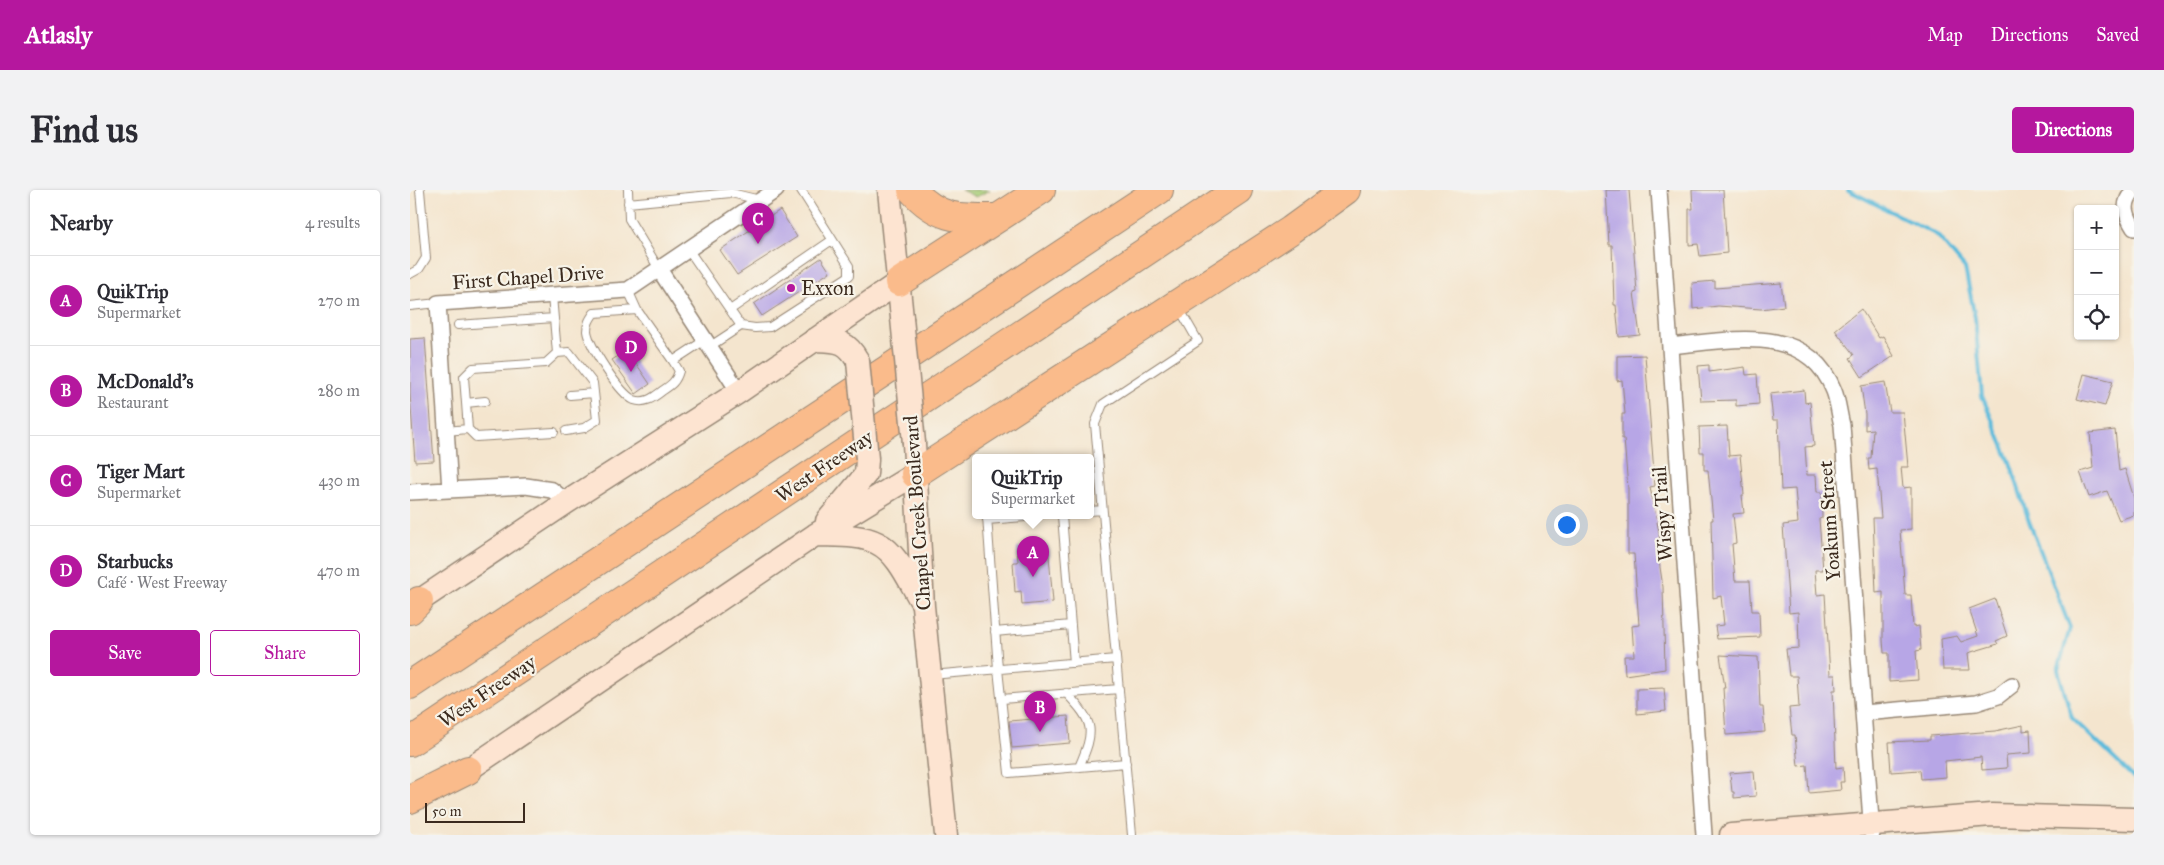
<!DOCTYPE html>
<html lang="en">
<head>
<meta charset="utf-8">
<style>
  body { margin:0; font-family:"IM FELL Great Primer",serif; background:#f2f2f3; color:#2b2b33 }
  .controls { position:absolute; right:15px; top:15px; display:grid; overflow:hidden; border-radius:5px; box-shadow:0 1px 4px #0004 }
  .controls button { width:45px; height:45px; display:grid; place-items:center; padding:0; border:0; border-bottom:1px solid #e1e1e2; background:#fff; color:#2b2b33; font:25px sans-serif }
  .scale { position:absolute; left:15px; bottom:12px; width:100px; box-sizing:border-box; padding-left:5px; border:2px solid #3b2a1e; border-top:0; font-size:14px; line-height:18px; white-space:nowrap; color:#3b2a1e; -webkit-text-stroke:4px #f7f3e8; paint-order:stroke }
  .you { position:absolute; left:1156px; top:334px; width:18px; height:18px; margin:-12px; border:4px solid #fff; border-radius:50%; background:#1a73e8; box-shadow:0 0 0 8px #1a73e833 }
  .badge { display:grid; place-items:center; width:32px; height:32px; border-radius:50%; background:#b5179e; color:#fff; font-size:16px; font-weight:700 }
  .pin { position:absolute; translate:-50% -41px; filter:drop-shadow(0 1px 2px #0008) }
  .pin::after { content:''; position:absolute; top:26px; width:18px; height:15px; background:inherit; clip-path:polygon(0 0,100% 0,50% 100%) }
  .popup { position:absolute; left:562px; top:264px; width:122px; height:65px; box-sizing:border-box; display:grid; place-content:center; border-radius:5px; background:#fff; filter:drop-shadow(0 1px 4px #0005); font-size:16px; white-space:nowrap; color:#7c7c81 }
  .popup b { font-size:19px; color:#2b2b33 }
  .popup::after { content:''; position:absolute; left:50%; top:100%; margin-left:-10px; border:10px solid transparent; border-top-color:#fff }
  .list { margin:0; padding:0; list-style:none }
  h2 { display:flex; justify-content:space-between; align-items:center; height:65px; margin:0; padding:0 20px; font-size:21px }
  h2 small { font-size:16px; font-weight:400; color:#7c7c81 }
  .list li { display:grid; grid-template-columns:32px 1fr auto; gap:15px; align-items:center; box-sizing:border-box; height:90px; padding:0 20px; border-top:1px solid #e1e1e2 }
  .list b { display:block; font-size:19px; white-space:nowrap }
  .list p { margin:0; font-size:16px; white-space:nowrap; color:#7c7c81 }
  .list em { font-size:16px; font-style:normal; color:#7c7c81 }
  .actions { display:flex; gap:10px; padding:15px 20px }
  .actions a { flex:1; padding:11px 0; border:1px solid #b5179e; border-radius:5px; text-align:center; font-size:18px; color:#b5179e }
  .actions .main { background:#b5179e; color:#fff }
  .icon { flex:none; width:28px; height:28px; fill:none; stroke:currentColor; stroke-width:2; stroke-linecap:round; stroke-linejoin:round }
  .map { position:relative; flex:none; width:1724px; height:645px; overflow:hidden; border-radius:5px }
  header { display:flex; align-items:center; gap:30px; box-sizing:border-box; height:70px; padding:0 25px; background:#b5179e; color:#fff }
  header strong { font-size:24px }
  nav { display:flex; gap:28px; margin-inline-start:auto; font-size:18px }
  .intro { display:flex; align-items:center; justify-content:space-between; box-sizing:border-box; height:120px; padding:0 30px }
  h1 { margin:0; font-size:35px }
  .button { padding:12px 22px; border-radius:5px; background:#b5179e; color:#fff; font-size:18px; font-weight:700 }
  main { display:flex; gap:30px; padding:0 30px }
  aside { flex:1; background:#fff; border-radius:5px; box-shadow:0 1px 4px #0004 }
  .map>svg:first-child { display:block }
</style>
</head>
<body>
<header>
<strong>Atlasly</strong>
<nav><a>Map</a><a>Directions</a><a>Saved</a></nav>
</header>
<div class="intro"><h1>Find us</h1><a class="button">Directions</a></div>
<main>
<aside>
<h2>Nearby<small>4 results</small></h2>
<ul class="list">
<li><span class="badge">A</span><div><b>QuikTrip</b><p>Supermarket</p></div><em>270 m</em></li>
<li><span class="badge">B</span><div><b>McDonald's</b><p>Restaurant</p></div><em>280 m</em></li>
<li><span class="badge">C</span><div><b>Tiger Mart</b><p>Supermarket</p></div><em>430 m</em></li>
<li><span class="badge">D</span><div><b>Starbucks</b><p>Café · West Freeway</p></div><em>470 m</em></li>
</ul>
<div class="actions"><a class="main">Save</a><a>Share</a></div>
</aside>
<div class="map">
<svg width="1724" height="645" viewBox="0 0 1724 645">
  <rect width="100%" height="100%" fill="#f7f3e8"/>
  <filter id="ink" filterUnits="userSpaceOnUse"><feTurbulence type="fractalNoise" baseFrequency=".02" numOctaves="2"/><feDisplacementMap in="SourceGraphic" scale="10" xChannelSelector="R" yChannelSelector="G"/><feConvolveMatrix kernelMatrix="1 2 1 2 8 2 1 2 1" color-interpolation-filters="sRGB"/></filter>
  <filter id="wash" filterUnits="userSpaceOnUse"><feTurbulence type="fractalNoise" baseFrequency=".0096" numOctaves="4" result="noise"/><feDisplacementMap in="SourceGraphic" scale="20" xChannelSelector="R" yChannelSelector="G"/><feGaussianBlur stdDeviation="1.12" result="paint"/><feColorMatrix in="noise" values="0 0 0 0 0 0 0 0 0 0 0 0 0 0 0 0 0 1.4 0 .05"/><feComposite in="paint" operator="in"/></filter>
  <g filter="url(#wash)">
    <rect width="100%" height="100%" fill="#f4e5ce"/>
    <path fill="#a7ce78" stroke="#717c4b" d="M 551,0 L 580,0 L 566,7 Z"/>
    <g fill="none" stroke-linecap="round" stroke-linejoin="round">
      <path stroke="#5dbbdb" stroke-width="4" d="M 1438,0 L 1527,45 L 1555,78 L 1565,128 L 1572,206 L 1600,272 L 1619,331 L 1660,438 L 1648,480 L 1662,528 L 1724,588"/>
    </g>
    <g id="blocks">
      <path fill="#b7a6e6" d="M 1196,0 L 1219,0 L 1227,102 L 1224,103 L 1230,145 L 1209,147 L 1206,115 L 1204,115 L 1202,55 L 1199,55 Z
        M 1282,0 L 1313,0 L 1317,63 L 1290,66 L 1288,54 L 1279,55 L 1279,19 L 1283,19 Z
        M 370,20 L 387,47 L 327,85 L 310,60 Z
        M 411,68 L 420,82 L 352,126 L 344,114 Z
        M 1305,91 L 1305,98 L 1371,93 L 1374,116 L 1351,119 L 1308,116 L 1283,119 L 1282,93 Z
        M 1451,119 L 1469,148 L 1473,146 L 1484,166 L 1452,187 L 1440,168 L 1444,165 L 1425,140 Z
        M 15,148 L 24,271 L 5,272 L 0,204 L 0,149 Z
        M 217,160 L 240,194 L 226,204 L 202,170 Z
        M 1235,165 L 1245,296 L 1240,297 L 1249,342 L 1250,357 L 1247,358 L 1253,397 L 1255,479 L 1215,485 L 1214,466 L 1224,466 L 1222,436 L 1229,435 L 1224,364 L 1218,364 L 1218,299 L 1214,249 L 1212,249 L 1212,224 L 1215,224 L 1212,190 L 1207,191 L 1207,166 Z
        M 1299,175 L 1299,182 L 1335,177 L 1336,185 L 1347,184 L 1349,214 L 1326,216 L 1326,210 L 1291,211 L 1288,176 Z
        M 1674,184 L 1703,191 L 1695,216 L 1667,209 Z
        M 1475,192 L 1480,222 L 1493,222 L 1498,277 L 1491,277 L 1493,298 L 1501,297 L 1501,339 L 1490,340 L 1493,377 L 1495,405 L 1501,405 L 1503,437 L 1509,436 L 1511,460 L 1506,461 L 1508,490 L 1479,492 L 1479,463 L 1474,463 L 1473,450 L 1473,402 L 1466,403 L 1463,328 L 1471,328 L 1467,279 L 1459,280 L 1458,268 L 1461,268 L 1463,239 L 1455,240 L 1455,224 L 1451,196 Z
        M 1394,200 L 1395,213 L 1400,212 L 1404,256 L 1395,257 L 1397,285 L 1406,285 L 1407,302 L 1412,302 L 1412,328 L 1409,329 L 1413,380 L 1405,380 L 1407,405 L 1415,404 L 1420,485 L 1425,485 L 1426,500 L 1423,500 L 1426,578 L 1433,577 L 1434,592 L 1430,592 L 1431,600 L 1399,603 L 1397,575 L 1388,576 L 1385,545 L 1382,545 L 1379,518 L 1389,517 L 1387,486 L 1379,486 L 1376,459 L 1389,458 L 1388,422 L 1379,423 L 1373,335 L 1388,333 L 1385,299 L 1371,300 L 1368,230 L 1363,230 L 1360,204 Z
        M 1317,236 L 1319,266 L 1330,265 L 1334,305 L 1332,305 L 1334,323 L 1323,324 L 1326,353 L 1322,354 L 1325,391 L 1340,391 L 1342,421 L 1349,421 L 1350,447 L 1307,449 L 1305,436 L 1314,435 L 1311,406 L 1303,408 L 1301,330 L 1303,330 L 1298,280 L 1294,280 L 1294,262 L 1290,262 L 1289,237 Z
        M 1705,240 L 1709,281 L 1715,279 L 1724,308 L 1724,325 L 1709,330 L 1697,301 L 1679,307 L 1670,282 L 1683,278 L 1680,243 Z
        M 638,355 L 643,412 L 612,415 L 611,401 L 605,402 L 603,372 L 608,372 L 607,358 Z
        M 1585,409 L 1597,446 L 1586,451 L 1588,454 L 1558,463 L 1560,480 L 1533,480 L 1531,449 L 1547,446 L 1551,452 L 1568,446 L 1559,419 Z
        M 1310,465 L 1348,467 L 1350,517 L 1353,517 L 1355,542 L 1316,545 L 1313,498 L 1315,498 Z
        M 1254,498 L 1256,521 L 1227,524 L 1227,499 Z
        M 658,526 L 660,553 L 602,558 L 599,531 Z
        M 1613,535 L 1613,541 L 1620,540 L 1621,563 L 1596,565 L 1597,578 L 1572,580 L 1571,567 L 1535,571 L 1536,587 L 1511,589 L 1510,580 L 1481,582 L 1479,552 L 1520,550 L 1520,546 L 1585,541 Z
        M 1344,581 L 1346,606 L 1324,608 L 1324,602 L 1322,602 L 1320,583 Z"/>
    </g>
  </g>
  <g filter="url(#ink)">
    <use href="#blocks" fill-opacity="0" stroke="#988876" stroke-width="1"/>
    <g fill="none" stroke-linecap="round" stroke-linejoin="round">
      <g stroke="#988876" stroke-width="10">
        <path id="lane" d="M 218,0 L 219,29 L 249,79
          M 218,13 L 321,3 L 350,10
          M 278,59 L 331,136 L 299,157
          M 0,84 L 9,79 L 16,68 L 10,0
          M 218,100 L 227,120 L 263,171 L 295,150
          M 0,116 L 28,113
          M 227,120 L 184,123 C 180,129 177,133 177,141 C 179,156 210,204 224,210 C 236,214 244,207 252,201 C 261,195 266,192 269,181 L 263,171
          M 320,120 L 422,50
          M 48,135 L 144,128
          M 331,136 L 345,138 L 360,137 L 439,86 L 439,76 L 391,0
          M 147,163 L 159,162 L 183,193 L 187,230 L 174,238 L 156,241
          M 160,205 L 184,203
          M 56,213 L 75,211
          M 58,239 L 66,247 L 144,242
          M 36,241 L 58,239 L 54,187 L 63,178 L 136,173 L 147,163 L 142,106
          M 680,321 L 692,320
          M 577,326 L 588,479 L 599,583 L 716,573
          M 652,326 L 664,473
          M 577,330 L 626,326
          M 585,442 L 661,435
          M 521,485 L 706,469
          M 656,503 C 685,533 685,540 669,577
          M 592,509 L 709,499
          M 722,645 L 685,234 L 693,214 L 788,151 L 769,118"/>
      </g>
      <g stroke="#988876" stroke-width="18">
        <path id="street" d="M 1249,0 L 1294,645
          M 1724,0 C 1712,13 1715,24 1724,38
          M 249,79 L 329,202
          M 1260,156 C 1318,151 1397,131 1424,201 C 1428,211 1429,224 1432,235 L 1462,644
          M 40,300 L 28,113 L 218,100 L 366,0
          M 0,302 L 116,296 L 142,300 L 157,312
          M 1454,523 L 1566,513 L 1588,506 L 1602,495"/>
      </g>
      <g stroke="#988876" stroke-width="25">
        <path id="secondary" d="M 479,0 L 492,128
          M 404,150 C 426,151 436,149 448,171
          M 504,253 L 513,416 L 536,645
          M 417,331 L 456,284 L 457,269
          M 405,345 C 424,346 450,344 467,353 C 488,363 500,393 511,411
          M 0,417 L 157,312 L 329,202 L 489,92
          M 43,590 L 405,345 L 505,284
          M 1321,645 L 1582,625 L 1724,629"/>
      </g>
      <g stroke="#988876" stroke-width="30">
        <path id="highway" d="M 502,0 C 530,31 550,28 588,28
          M 489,92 L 631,0
          M 505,284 L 881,40 L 936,0
          M 0,420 L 9,411
          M 0,495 L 749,0
          M 0,552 L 828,0
          M 0,609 L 58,580"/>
      </g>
      <use href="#lane" stroke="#fff" stroke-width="8"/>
      <use href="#street" stroke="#fff" stroke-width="15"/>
      <use href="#secondary" stroke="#fde4d1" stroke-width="22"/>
      <use href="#highway" stroke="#fabb8b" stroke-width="28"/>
      <g stroke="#988876" stroke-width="25" stroke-linecap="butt">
        <path id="secondary-bridge" d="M 492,128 L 504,253
          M 448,171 L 457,269"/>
      </g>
      <use href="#secondary-bridge" stroke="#fde4d1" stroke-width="22"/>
    </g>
  </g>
  <circle fill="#b5179e" stroke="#f7f3e8" stroke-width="2" cx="381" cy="98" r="5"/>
  <g text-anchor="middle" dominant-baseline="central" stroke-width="4.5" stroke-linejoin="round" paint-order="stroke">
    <g font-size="20" fill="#3b2a1e" stroke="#f7f3e8">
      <text transform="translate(118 87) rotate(-4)">First Chapel Drive</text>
      <text transform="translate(414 276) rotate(-34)">West Freeway</text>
      <text transform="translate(507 323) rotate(-94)">Chapel Creek Boulevard</text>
      <text transform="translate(1252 324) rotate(-94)">Wispy Trail</text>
      <text transform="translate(1419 331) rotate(-94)">Yoakum Street</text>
      <text transform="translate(77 501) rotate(-34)">West Freeway</text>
    </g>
    <g font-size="20" fill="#3b2a1e" stroke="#f7f3e8" text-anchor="start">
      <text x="391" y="98">Exxon</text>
    </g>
  </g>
</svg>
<div class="controls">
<button>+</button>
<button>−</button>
<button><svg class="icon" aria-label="locate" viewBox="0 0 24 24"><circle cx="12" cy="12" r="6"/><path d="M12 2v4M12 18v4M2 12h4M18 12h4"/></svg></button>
</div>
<div class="scale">50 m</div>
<div class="you"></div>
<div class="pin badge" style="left:623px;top:387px">A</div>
<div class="popup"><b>QuikTrip</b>Supermarket</div>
<div class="pin badge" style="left:630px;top:542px">B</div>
<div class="pin badge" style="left:348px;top:54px">C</div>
<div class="pin badge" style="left:221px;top:182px">D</div>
</div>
</main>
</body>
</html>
